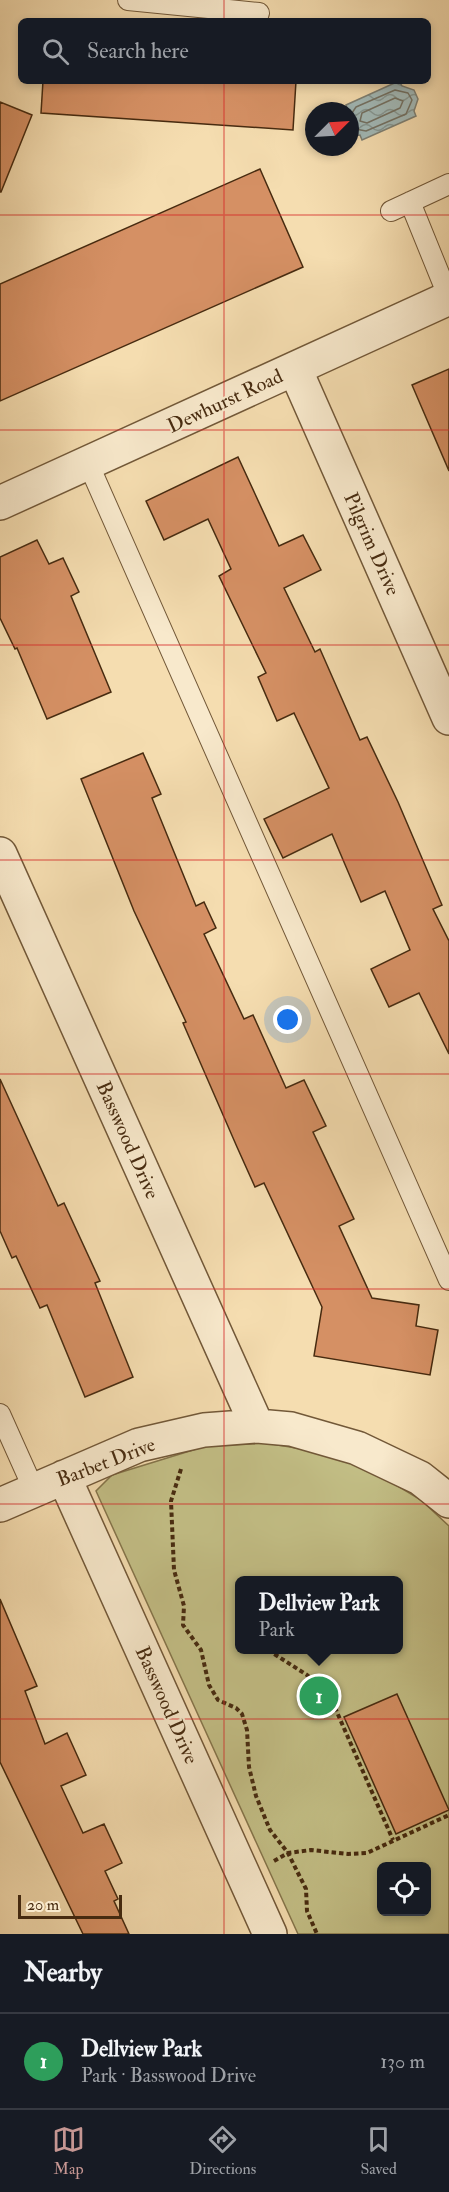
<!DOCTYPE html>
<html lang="en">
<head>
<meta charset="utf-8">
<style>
  body { margin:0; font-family:"IM FELL Double Pica",serif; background:#20242c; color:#f1f3f6 }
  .controls { position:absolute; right:18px; bottom:18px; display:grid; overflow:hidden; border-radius:9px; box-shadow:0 3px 9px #0003 }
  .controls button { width:54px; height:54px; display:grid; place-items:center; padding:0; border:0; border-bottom:2px solid #363941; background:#171b24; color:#f1f3f6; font:30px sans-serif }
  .compass { position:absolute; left:305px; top:102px; width:54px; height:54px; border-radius:50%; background:#171b24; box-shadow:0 3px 9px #0003; rotate:66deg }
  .scale { position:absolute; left:18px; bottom:15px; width:104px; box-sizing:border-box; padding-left:6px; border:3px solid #472b10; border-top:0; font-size:16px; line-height:21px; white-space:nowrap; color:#472b10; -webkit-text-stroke:4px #f8e9cc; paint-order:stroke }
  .you { position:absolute; left:288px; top:1020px; width:21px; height:21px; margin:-15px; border:4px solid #fff; border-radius:50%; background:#1a73e8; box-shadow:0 0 0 9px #1a73e833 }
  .badge { display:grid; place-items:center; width:39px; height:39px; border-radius:50%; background:#c59692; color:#fff; font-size:20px; font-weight:700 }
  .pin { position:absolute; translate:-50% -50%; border:3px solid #fff; box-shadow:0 2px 6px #0006 }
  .popup { position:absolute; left:235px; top:1576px; width:168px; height:78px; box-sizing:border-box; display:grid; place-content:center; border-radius:9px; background:#171b24; filter:drop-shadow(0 2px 4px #0005); font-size:20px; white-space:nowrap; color:#9ea1a6 }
  .popup b { font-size:22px; color:#f1f3f6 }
  .popup::after { content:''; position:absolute; left:50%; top:100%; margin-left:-12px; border:12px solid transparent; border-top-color:#171b24 }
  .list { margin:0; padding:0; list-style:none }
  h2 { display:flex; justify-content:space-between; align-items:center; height:78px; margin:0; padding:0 24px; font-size:26px }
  h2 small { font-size:20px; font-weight:400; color:#9ea1a6 }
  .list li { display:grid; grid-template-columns:39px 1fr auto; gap:18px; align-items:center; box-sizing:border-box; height:96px; padding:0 24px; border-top:2px solid #363941 }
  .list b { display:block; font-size:22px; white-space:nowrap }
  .list p { margin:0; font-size:20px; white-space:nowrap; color:#9ea1a6 }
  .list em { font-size:20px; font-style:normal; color:#9ea1a6 }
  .icon { flex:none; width:33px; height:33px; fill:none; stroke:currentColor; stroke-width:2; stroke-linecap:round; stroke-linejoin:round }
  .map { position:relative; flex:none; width:449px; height:1934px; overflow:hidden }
  .search { position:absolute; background:#171b24; box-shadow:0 3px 9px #0003; left:18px; right:18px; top:18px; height:66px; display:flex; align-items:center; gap:15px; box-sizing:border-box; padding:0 21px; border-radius:9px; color:#9ea1a6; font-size:22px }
  .sheet { height:174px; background:#171b24 }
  nav { display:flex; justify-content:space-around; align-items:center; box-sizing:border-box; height:84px; border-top:2px solid #363941; background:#171b24; font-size:16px; color:#9ea1a6 }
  nav a { display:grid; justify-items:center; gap:3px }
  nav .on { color:#c59692 }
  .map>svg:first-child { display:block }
</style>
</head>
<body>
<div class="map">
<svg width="449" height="1934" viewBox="0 0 449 1934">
  <defs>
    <pattern id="water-waves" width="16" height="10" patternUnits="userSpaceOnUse" patternTransform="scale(1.5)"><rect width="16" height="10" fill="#a2b9b7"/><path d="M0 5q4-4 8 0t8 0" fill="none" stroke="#869793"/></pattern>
  </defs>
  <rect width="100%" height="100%" fill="#f5ddb0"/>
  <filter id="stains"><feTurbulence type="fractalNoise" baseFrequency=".00333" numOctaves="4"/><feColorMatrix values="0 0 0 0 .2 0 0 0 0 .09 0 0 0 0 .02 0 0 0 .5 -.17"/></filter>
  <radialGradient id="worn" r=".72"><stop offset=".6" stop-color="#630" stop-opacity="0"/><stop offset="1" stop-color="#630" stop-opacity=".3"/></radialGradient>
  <path fill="#c3bf86" stroke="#85754b" stroke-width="1.5" fill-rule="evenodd" d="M 266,1443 L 320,1452 L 373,1471 L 421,1500 L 449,1526 L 449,1934 L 298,1934 L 96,1491 L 112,1475 L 206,1446 ZM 240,1580 L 398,1580 L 398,1650 L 240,1650 ZM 382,1866 L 426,1866 L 426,1912 L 382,1912 Z"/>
  <path fill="url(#water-waves)" stroke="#7e8074" stroke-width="1.5" d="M 399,81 L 402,86 L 414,90 L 418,99 L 414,111 L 416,116 L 362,140 L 360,135 L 354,136 L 350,132 L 350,111 L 348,111 L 346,105 Z"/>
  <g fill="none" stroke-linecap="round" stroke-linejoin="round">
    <path stroke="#747264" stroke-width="1.5" d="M 395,98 L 403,101 L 400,108 L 367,123 L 360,121 L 362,113 Z
      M 350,116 L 356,107 L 395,90 L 408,93 L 412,100 L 406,114 L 366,131 L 350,128"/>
  </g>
  <path fill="#d59064" stroke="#472b10" stroke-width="1.5" d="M 43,81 L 296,81 L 293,130 L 41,113 Z
    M 0,102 L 32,115 L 1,192 L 0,192 Z
    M 260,169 L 303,267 L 0,401 L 0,284 Z
    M 449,369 L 449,471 L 412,385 Z
    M 238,457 L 279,546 L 303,535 L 321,570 L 284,588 L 315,652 L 320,649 L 360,740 L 367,737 L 398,802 L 442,905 L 433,909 L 449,941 L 449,1054 L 419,993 L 389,1007 L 371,969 L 410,950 L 385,891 L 361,902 L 332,834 L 283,858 L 264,819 L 329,788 L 294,713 L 277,721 L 258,677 L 266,673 L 219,576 L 231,569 L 208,519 L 164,540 L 146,501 Z
    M 37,540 L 49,564 L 63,558 L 79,592 L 71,596 L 111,692 L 47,719 L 17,648 L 15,649 L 0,618 L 0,557 Z
    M 143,753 L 161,794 L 152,798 L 196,906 L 204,902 L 216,928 L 204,934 L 244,1019 L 253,1015 L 286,1088 L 304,1080 L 326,1126 L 313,1132 L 354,1219 L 339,1226 L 372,1298 L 419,1305 L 416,1326 L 438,1330 L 430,1375 L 314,1356 L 322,1307 L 264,1183 L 255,1187 L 237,1147 L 183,1023 L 186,1022 L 134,911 L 81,779 Z
    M 0,1079 L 58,1206 L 64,1203 L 100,1281 L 95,1283 L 133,1377 L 85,1397 L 47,1305 L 40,1308 L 16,1256 L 12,1258 L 0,1231 Z
    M 0,1599 L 37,1686 L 25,1691 L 45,1744 L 67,1733 L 86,1775 L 61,1786 L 83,1833 L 104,1824 L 122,1863 L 105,1871 L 118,1899 L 114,1901 L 129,1934 L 83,1934 L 0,1762 Z
    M 397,1694 L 449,1810 L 396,1834 L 344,1717 Z"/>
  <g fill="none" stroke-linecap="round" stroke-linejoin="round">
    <g stroke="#725838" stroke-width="22">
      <path id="service" d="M 128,0 L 259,13
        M 410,202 L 449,298
        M 391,211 L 449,184
        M 88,463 L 449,1280
        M 0,1414 L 34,1490"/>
    </g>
    <g stroke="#725838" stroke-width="36">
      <path id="minor" d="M 295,369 L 449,718
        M 0,854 L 257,1426
        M 64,1477 L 270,1934
        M 0,1505 L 139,1445 L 204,1430 L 257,1426 L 291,1429 L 357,1448 L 420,1478 L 449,1501"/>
    </g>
    <g stroke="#725838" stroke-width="36">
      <path id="tertiary" d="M 0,503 L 449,298"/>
    </g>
    <path stroke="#472b10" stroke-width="4" stroke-dasharray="4.5 3" stroke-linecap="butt" d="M 181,1469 L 171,1501 L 174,1570 L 184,1606 L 183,1625 L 201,1650 L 209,1685 L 218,1700 L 236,1708 L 242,1714 L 247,1730 L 249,1767 L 256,1796 L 270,1830 L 288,1853 L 306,1889 L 307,1911 L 317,1934
      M 268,1650 L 307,1675 L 329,1694 L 393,1840
      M 274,1861 L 288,1853 L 311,1850 L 348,1854 L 367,1853 L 449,1815"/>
    <use href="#service" stroke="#f8e9cc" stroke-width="20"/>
    <use href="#minor" stroke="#f8e9cc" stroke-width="33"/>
    <use href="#tertiary" stroke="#f8e9cc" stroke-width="33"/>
  </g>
  <path fill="none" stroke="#d62828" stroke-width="1.5" stroke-opacity="0.55" d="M 224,0 L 224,21M 224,81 L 224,1934M 0,215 L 449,215M 0,430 L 449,430M 0,645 L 449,645M 0,860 L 449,860M 0,1074 L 449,1074M 0,1289 L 449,1289M 0,1504 L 449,1504M 0,1719 L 449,1719"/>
  <g text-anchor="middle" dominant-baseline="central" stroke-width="4.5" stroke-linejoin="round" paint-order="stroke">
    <g font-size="20" fill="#472b10" stroke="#f8e9cc">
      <text transform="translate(225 401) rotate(-25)">Dewhurst Road</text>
      <text transform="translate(372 544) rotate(66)">Pilgrim Drive</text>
      <text transform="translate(128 1140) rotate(66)">Basswood Drive</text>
      <text transform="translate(106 1462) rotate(-21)">Barbet Drive</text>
      <text transform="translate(167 1705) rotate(66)">Basswood Drive</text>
    </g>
  </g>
  <rect width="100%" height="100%" filter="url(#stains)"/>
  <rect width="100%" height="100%" fill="url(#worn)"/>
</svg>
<div class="controls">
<button><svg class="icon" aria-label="locate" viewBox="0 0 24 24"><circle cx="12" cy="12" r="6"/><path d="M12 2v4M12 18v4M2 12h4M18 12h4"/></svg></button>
</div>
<svg class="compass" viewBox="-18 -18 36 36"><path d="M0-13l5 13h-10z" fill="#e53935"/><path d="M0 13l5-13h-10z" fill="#9ea1a6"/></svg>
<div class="scale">20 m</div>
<div class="you"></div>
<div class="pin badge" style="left:319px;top:1696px;background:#2e9e5b">1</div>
<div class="popup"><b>Dellview Park</b>Park</div>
<div class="search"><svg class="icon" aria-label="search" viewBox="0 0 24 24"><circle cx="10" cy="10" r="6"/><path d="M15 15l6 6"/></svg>Search here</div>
</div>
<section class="sheet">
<h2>Nearby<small></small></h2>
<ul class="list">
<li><span class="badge" style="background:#2e9e5b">1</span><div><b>Dellview Park</b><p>Park · Basswood Drive</p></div><em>130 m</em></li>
</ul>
</section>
<nav>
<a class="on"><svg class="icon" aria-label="map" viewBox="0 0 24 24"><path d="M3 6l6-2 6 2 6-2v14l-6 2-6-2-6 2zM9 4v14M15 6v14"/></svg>Map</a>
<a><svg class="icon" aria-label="directions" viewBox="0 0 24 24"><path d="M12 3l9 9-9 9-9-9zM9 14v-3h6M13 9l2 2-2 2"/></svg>Directions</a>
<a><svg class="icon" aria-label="saved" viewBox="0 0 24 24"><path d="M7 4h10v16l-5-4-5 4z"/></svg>Saved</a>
</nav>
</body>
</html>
